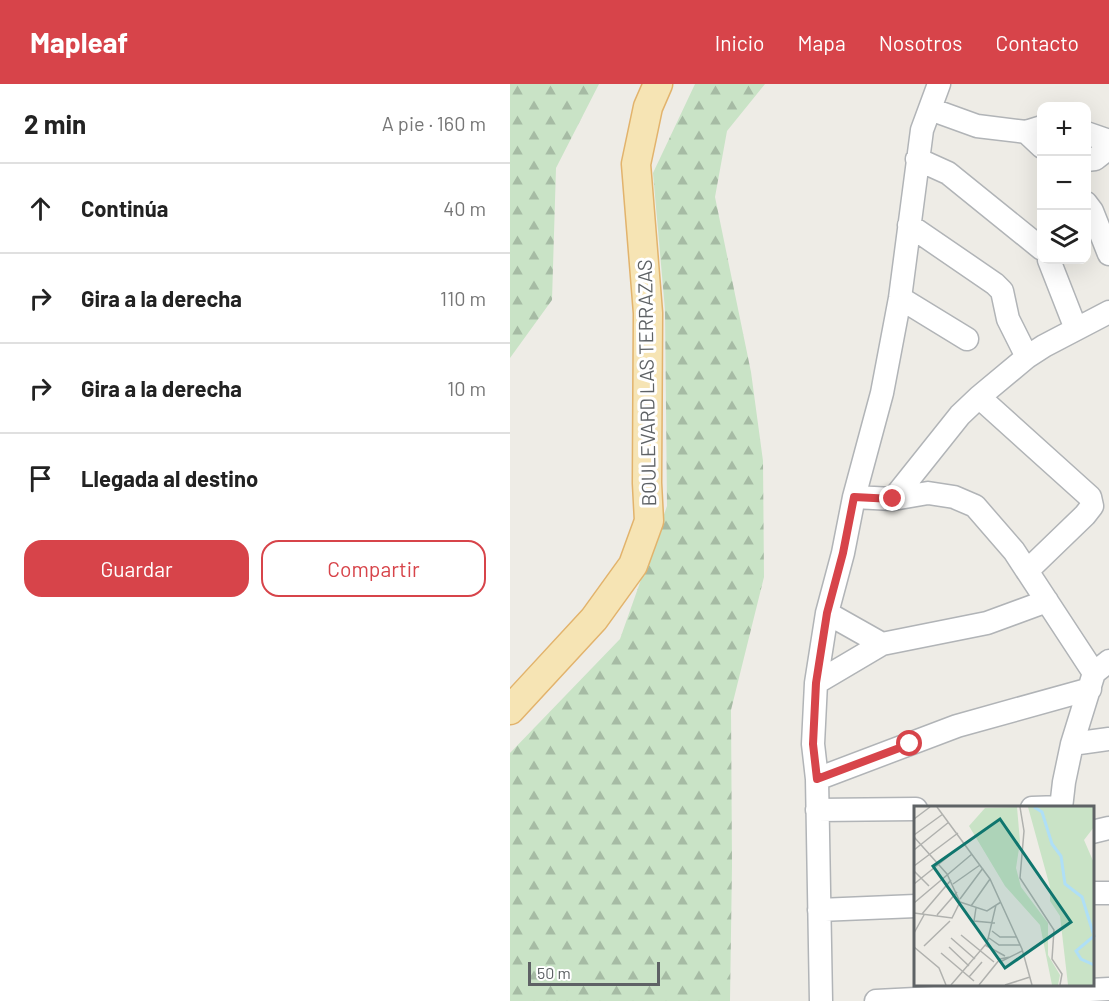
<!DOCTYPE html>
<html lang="es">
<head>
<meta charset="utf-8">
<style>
  body { margin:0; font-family:Barlow,sans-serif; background:#f2f2f2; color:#222 }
  .controls { position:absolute; right:18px; top:18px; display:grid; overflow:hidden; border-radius:12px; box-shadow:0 6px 24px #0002 }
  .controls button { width:54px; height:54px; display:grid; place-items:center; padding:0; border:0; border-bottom:2px solid #e0e0e0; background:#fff; color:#222; font:30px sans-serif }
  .scale { position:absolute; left:18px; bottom:15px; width:132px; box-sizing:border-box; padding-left:6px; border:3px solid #5e6265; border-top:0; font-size:16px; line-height:21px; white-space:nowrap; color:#5e6265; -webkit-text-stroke:4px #fff; paint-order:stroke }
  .stop { position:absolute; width:18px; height:18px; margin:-14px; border:4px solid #d7444a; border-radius:50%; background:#fff }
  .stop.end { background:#d7444a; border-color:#fff; box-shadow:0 2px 6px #0008 }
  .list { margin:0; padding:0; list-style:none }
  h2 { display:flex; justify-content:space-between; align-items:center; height:78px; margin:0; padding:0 24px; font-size:26px }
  h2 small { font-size:20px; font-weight:400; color:#767676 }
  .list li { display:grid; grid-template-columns:39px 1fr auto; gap:18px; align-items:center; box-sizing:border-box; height:90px; padding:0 24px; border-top:2px solid #e0e0e0 }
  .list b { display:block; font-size:22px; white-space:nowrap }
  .list em { font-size:20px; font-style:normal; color:#767676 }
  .actions { display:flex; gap:12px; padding:18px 24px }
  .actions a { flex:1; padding:14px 0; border:2px solid #d7444a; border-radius:18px; text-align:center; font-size:21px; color:#d7444a }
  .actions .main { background:#d7444a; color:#fff }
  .icon { flex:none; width:33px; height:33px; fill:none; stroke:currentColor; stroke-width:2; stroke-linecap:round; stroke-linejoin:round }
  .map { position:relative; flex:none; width:599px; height:917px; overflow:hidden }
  header { display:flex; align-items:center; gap:36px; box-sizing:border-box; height:84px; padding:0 30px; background:#d7444a; color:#fff }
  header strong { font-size:28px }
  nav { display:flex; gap:33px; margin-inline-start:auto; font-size:21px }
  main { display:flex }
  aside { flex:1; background:#fff }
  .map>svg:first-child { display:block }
</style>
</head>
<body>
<header>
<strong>Mapleaf</strong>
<nav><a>Inicio</a><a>Mapa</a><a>Nosotros</a><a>Contacto</a></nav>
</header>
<main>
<aside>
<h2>2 min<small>A pie · 160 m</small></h2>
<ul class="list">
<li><svg class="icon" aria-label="ahead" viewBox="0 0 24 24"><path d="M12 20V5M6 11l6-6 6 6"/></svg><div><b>Continúa</b></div><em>40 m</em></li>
<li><svg class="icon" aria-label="right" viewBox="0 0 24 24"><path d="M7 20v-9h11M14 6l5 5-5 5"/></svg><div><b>Gira a la derecha</b></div><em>110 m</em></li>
<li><svg class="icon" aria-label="right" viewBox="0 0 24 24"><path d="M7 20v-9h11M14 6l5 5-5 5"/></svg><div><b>Gira a la derecha</b></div><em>10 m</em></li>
<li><svg class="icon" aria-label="arrive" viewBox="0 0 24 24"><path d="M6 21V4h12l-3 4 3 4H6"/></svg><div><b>Llegada al destino</b></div></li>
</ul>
<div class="actions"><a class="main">Guardar</a><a>Compartir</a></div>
</aside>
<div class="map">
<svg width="599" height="917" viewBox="0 0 599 917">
  <defs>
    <pattern id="forest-firs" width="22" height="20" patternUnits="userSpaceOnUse" patternTransform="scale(1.5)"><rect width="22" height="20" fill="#c9e3c6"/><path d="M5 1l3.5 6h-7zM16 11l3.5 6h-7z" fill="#a6bba4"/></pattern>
  </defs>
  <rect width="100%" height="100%" fill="#eeece6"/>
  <path fill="url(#forest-firs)" d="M 0,0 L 89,0 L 46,84 L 42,216 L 0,274 Z
    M 185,0 L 255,0 L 217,47 L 205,113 L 241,288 L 253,377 L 254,493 L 221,626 L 222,781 L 220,917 L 0,917 L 0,669 L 110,555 L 157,422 L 155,226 L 143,89 Z"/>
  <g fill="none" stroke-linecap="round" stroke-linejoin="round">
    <g stroke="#b1b4b7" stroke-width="25">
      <path id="minor" d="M 420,25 L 467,42 L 516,48 L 532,43
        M 516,48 L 532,63
        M 576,49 L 599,57
        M 407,75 L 438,89 L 532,165
        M 576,76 L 585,75 L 599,64
        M 576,119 L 582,127 L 599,170
        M 399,141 L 485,200 L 492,207 L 498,235 L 517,273
        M 539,176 L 566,245
        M 390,214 L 457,255
        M 469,313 L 580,413 L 582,422 L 575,431 L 517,487
        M 344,413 L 383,415 L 418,409 L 444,413 L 465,422 L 504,467 L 584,589
        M 383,415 L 450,331 L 469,313 L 517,273 L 534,262 L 599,228
        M 317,529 L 372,560
        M 306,599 L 372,560 L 477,539 L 537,517
        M 562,660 L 599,655
        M 307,695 L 447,642 L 580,605
        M 522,724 L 551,723
        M 551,724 L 554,698 L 562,660 L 584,589 L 599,577
        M 307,726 L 406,725
        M 582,748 L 599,744
        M 582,809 L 599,809
        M 309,826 L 406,822
        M 311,917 L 307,695 L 303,660 L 306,599 L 317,529 L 333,469 L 344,413 L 372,309 L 390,214 L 412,46 L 429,0
        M 366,917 L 599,905"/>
    </g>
    <g stroke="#e2b36c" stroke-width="31">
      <path id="major" d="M 0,626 L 84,535 L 123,481 L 139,437 L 137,399 L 138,229 L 126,80 L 138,23 L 148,0"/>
    </g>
    <use href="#minor" stroke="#fff" stroke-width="22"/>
    <use href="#major" stroke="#f6e4b4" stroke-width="28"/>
  </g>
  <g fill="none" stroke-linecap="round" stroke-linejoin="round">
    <path stroke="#d7444a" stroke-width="8" d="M 383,415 L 344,413 L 333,469 L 317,529 L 306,599 L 303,660 L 307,695 L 400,660"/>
  </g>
  <g text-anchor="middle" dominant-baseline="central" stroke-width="6" stroke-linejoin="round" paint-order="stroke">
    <g font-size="20" fill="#5e6265" stroke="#fff">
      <text transform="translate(136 299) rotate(-91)">BOULEVARD LAS TERRAZAS</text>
    </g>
  </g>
  <g transform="translate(404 722)">
    <rect width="180" height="180" fill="#eeece6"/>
    <path d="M 114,1 L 180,1 L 180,21 L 170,34 L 180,57 L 180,179 L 154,179 L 146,110 L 136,95 L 136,81 ZM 71,2 L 103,1 L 106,36 L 102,62 L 107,81 L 134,117 L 134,149 L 146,169 L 144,179 L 138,179 L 126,119 L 91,80 L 55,20 Z" fill="#c9e3c6"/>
    <path fill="none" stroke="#afdff6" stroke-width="3" d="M 120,1 L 128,6 L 138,38 L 147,50 L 151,78 L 168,91 L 180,130 L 162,145 L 167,153 L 180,159"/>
    <path fill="none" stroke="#b0b1ae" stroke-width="1.5" d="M 23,1 L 76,73 L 108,143 L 118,179M 106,1 L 110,25 L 106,72 L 140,124 L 138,153 L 148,168 L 146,179M 0,13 L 16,1M 0,29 L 29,8M 0,31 L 33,68 L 46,96 L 38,112 L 0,107M 0,44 L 35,16M 0,60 L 44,27M 0,65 L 15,80M 0,78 L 51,37M 39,78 L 66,59M 46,93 L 69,62M 46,96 L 73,105 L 87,96M 0,97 L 58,48M 57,100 L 76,73M 62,102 L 60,115 L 81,117M 8,108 L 37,74M 23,109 L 43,86M 78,125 L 86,131 L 102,131M 0,127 L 10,109M 47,129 L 80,156M 37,132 L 61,153M 75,132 L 85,139 L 106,139M 71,139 L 91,150M 10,140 L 36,115M 0,141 L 25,162 L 32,179M 35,141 L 55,160M 27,147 L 60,175M 86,156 L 108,145M 55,171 L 68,156M 37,179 L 73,137 L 82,99M 65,179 L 86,153 L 96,151M 91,179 L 116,171"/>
    <path fill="#0f766e" fill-opacity="0.15" stroke="#0f766e" stroke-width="3" d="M 86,13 L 157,116 L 91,162 L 19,60 Z"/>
    <rect width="180" height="180" fill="none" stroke="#5e6265" stroke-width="3"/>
  </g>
</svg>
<div class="controls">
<button>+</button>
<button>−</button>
<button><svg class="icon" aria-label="layers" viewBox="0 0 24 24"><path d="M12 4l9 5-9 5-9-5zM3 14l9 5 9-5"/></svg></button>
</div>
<div class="scale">50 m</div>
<div class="stop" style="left:400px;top:660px"></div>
<div class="stop end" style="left:383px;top:415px"></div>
</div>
</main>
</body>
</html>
